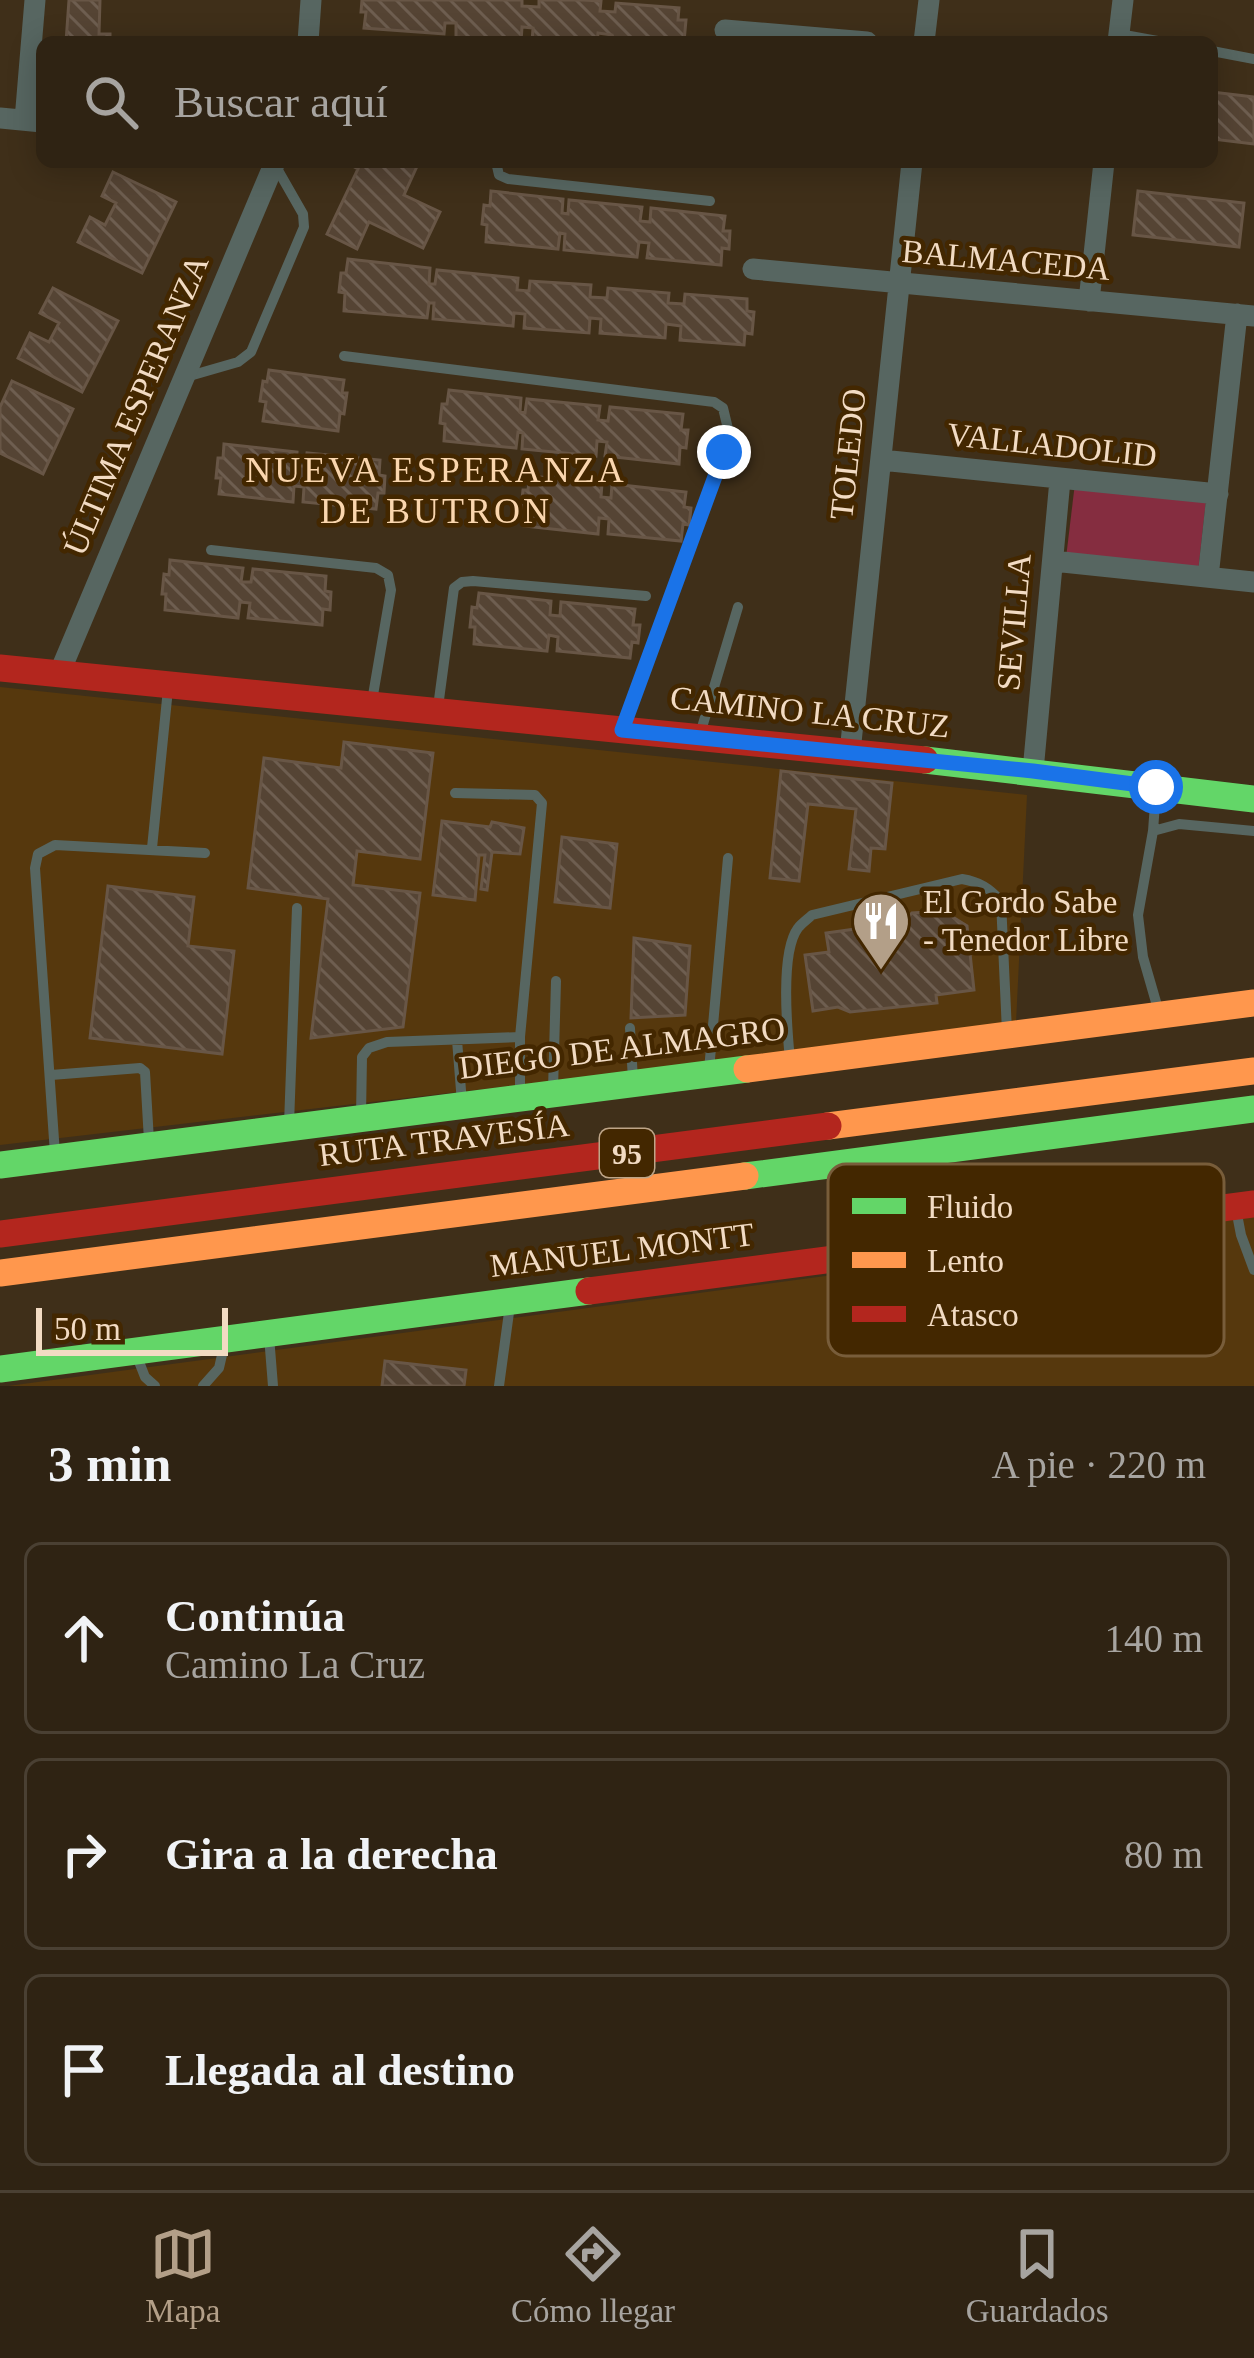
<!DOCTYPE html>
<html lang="es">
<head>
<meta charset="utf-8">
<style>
  body { margin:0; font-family:Georgia,serif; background:#3b2f21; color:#f1f3f6 }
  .scale { position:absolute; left:36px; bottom:30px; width:192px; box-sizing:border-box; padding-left:12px; border:6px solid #f2dbc3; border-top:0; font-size:33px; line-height:42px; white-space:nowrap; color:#f2dbc3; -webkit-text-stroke:9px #432700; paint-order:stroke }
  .stop { position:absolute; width:36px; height:36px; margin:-27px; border:9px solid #1a73e8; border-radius:50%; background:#fff }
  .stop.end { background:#1a73e8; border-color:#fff; box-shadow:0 3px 12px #0008 }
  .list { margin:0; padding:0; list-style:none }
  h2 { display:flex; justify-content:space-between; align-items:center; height:156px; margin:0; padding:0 48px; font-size:51px }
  h2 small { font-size:39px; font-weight:400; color:#a7a4a0 }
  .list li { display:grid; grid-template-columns:78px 1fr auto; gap:36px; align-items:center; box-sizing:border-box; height:192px; margin:0 24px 24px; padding:0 24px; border:3px solid #4a4033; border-radius:18px }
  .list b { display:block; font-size:45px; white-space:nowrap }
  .list p { margin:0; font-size:39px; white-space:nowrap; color:#a7a4a0 }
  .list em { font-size:39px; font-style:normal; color:#a7a4a0 }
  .icon { flex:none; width:66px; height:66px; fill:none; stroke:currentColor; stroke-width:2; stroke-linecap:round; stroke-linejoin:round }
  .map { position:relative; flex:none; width:1254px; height:1386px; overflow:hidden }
  .search { position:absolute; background:#2f2313; box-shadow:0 6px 30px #0003; left:36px; right:36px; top:36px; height:132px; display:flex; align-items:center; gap:30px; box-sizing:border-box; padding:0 42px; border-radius:18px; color:#a7a4a0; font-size:45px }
  .sheet { height:804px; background:#2f2313 }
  nav { display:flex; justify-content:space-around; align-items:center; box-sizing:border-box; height:168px; border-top:3px solid #4a4033; background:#2f2313; font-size:33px; color:#a7a4a0 }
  nav a { display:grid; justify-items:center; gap:6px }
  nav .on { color:#b39f88 }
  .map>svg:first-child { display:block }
</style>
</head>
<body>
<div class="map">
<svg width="1254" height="1386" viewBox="0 0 1254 1386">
  <defs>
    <pattern id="building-back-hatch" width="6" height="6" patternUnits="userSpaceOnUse" patternTransform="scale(3)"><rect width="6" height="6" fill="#554434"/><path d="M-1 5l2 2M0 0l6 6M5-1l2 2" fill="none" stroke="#6e5e50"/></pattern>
  </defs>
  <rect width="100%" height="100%" fill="#3f2f19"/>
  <path fill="#56380d" d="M 0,687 L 1027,795 L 1016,1023 L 777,1055 L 0,1145 Z
    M 1254,1217 L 1254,1386 L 8,1386 L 982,1255 Z"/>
  <path fill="#852d40" d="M 1075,483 L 1206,501 L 1198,572 L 1066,558 Z"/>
  <path fill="url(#building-back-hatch)" stroke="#685646" stroke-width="3" d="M 69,0 L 100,0 L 99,34 L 110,34 L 110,42 L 66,42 Z
    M 362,0 L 522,0 L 522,6 L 539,7 L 539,0 L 583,0 L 601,1 L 600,11 L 615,12 L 616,3 L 679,8 L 678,20 L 686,20 L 684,42 L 612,42 L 612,35 L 598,33 L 597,42 L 532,42 L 533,28 L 522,27 L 521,42 L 456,37 L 456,23 L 445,23 L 444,34 L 364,28 L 366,12 L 361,12 Z
    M 1212,92 L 1254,97 L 1254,144 L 1212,139 Z
    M 419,162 L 404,195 L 440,212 L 423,248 L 369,222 L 357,249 L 327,234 L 358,169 L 345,162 Z
    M 113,172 L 176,202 L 142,273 L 78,242 L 90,217 L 105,225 L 116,203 L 102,196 Z
    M 491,191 L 563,199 L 562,213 L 568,214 L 569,200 L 642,207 L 640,221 L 650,222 L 651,208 L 725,216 L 723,231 L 730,231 L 729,249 L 722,248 L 721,265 L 647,258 L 649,243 L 639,242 L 637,257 L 564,250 L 565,234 L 560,233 L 558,249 L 486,242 L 487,225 L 482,224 L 484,205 L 490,206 Z
    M 1138,191 L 1244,203 L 1239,247 L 1133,235 Z
    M 348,259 L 430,268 L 429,284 L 435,284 L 437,270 L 518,278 L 517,290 L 529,291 L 530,281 L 591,285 L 590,297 L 607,298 L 608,288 L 669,293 L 668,303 L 684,304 L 685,294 L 747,299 L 747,311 L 754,312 L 752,334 L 745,333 L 744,345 L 680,340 L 681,326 L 666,324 L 665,338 L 600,333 L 601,319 L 590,318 L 589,333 L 524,328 L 525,314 L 514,313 L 513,326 L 433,319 L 434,303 L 429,303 L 427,318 L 344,311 L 345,293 L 339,292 L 341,273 L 346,273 Z
    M 53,288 L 118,321 L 82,392 L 18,358 L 30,333 L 49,342 L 59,323 L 40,313 Z
    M 269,370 L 344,380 L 342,393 L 347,393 L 344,414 L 340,413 L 338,431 L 263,421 L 266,402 L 260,401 L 263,381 L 267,382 Z
    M 12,381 L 73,409 L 43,474 L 0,453 L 0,407 Z
    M 449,390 L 521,398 L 520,412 L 525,413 L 527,399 L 600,406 L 598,420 L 608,421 L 610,407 L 683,414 L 681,430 L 688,430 L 686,448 L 680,447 L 679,464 L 605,456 L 607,442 L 597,441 L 596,456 L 522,449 L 523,433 L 518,432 L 516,448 L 444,441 L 445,424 L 440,423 L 442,404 L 447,404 Z
    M 224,444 L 297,452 L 296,466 L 305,466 L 307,453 L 380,460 L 379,475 L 385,476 L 384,493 L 378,493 L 376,509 L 303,502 L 304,487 L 294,486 L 293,502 L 219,494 L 221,478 L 216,478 L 218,458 L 223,458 Z
    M 530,476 L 602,483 L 601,497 L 611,498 L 612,484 L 686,492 L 684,507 L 691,508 L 689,525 L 683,524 L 681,541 L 608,534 L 609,519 L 599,518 L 598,534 L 524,526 L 526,510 L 521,509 L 523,490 L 528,490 Z
    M 170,560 L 243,568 L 241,582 L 251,582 L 253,569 L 326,576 L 325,591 L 331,592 L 330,610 L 323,609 L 322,625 L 248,618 L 250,603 L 240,602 L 238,618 L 165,610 L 166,594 L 162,594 L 164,574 L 169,575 Z
    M 479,593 L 551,601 L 550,615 L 560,616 L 561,602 L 635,609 L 633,625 L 640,625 L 638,643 L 632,642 L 630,658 L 557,651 L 558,637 L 549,635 L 547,651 L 474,644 L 475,627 L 470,627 L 472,607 L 477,608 Z
    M 344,742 L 433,753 L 420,859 L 357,851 L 353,885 L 420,893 L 403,1027 L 311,1038 L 328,899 L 248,888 L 264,758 L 341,768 Z
    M 781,771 L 892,783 L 885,849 L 871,848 L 869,871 L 849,869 L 856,809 L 808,804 L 799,881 L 770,878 Z
    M 442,821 L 490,827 L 492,822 L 524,828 L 520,854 L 492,852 L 487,890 L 481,889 L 485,855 L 479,855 L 475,900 L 433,895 Z
    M 562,837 L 617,844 L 610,908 L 555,902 Z
    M 108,886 L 194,897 L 188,946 L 234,951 L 222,1054 L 90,1038 Z
    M 943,911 L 967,926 L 974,990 L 936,995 L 937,1003 L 850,1012 L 838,1007 L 813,1011 L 805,955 L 829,952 L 826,933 L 870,927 L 873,946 L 889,944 L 892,934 L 912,913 Z
    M 634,938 L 690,946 L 685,1015 L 631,1018 Z
    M 385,1361 L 466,1370 L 464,1386 L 382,1386 Z"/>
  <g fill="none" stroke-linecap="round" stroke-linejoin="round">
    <path stroke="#576661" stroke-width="10" d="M 1119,34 L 1163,42
      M 1212,51 L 1254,59
      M 496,162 L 499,175 L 508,179 L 710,201
      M 344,356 L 714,402 L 723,408 L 729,433 L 724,452 L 623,727
      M 186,377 L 238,362 L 251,352 L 304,227 L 303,214 L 275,165
      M 211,550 L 376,568 L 388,575 L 391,590 L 372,701
      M 438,707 L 454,588 L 462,582 L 473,581 L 646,596
      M 700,734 L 738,607
      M 455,793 L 535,795 L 542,803 L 520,1037
      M 1153,831 L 1156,790
      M 152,848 L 168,689
      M 1158,1009 L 1143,957 L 1138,915 L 1153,831 L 1179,824 L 1254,831
      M 630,1028 L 633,1080
      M 457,1040 L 462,1103
      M 790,1060 C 787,1029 780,952 798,928 C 802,923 808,919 812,915 L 962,879 C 980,882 989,888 1001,901 L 1007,1032
      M 709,1070 L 728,858
      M 51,1075 L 140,1068 L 145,1072 L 149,1141
      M 553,1090 L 556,981
      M 361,1115 L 362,1057 L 369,1048 L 387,1042 L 520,1037 L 520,1091
      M 289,1124 L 297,908
      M 55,1154 L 35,868 L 38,854 L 55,845 L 205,853
      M 1236,1209 L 1241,1235 L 1254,1270
      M 269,1336 L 273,1386
      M 136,1354 L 145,1377 L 155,1386
      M 203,1386 L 219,1368 L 225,1342
      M 499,1386 L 510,1305"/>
    <path stroke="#576661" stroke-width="21" d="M 725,30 L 867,42
      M 308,42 L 311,0
      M 924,42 L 929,0
      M 1118,42 L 1123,0
      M 0,118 L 42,122
      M 25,120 L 35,0
      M 753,269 L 1254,316
      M 1089,301 L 1104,162
      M 881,460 L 1218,494
      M 1053,561 L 1254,582
      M 1208,577 L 1237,314
      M 59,674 L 275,162
      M 850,752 L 912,162
      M 1033,771 L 1060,480"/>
    <path stroke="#63d668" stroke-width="27" d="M 925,760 L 1254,799
      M 0,1165 L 747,1069
      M 745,1176 L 1254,1109
      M 0,1369 L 589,1291"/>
    <path stroke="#ff974d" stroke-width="27" d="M 747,1069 L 1254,1003
      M 828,1126 L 1254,1071
      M 0,1273 L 745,1176"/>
    <path stroke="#b3261e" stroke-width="27" d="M 0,668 L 925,760
      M 0,1234 L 828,1126
      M 589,1291 L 1254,1204"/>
  </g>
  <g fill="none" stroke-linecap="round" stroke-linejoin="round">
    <path stroke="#1a73e8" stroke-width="15" d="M 724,452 L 622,730 L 1033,771 L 1156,787"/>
  </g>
  <defs>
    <g id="restaurant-pin" transform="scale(3)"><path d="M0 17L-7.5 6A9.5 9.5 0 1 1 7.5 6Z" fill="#b39f88" stroke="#432700"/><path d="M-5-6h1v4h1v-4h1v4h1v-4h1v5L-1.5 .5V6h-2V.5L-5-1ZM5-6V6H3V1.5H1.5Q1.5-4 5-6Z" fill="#fff"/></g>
  </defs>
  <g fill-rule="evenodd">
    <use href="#restaurant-pin" x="881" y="921"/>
  </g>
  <g text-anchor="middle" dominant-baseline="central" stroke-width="9" stroke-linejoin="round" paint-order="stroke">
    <rect fill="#432700" stroke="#bea588" stroke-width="3" x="600" y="1129" width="54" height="48" rx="9"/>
    <g font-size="30" font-weight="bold" fill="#f2dbc3">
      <text x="627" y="1153">95</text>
    </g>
    <g font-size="33" fill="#f2dbc3" stroke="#432700">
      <text transform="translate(1006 260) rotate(5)">BALMACEDA</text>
      <text transform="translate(136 405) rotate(-67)">ÚLTIMA ESPERANZA</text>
      <text transform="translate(1052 445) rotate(6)">VALLADOLID</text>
      <text transform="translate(848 454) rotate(-84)">TOLEDO</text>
      <text transform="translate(1014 622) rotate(-85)">SEVILLA</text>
      <text transform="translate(810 712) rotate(6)">CAMINO LA CRUZ</text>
      <text transform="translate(622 1048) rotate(-7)">DIEGO DE ALMAGRO</text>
      <text transform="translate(444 1140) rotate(-7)">RUTA TRAVESÍA</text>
      <text transform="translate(622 1250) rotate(-7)">MANUEL MONTT</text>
    </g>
    <g font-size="33" fill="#f2dbc3" stroke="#432700" text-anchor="start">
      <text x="923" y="902">El Gordo Sabe<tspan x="923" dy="38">- Tenedor Libre</tspan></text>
    </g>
    <g font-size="36" letter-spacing="3" fill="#fad6ae" stroke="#432700">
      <text x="436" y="470">NUEVA ESPERANZA<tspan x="436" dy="41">DE BUTRON</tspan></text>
    </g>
  </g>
  <rect x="828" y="1164" width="396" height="192" rx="18" fill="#432700" stroke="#785d3a" stroke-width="3"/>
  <rect x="852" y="1198" width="54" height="16" fill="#63d668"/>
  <rect x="852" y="1252" width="54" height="16" fill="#ff974d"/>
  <rect x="852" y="1306" width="54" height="16" fill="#b3261e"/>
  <g font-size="33" fill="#f2dbc3">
    <text x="927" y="1218">Fluido</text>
    <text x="927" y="1272">Lento</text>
    <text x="927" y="1326">Atasco</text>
  </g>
</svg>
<div class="scale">50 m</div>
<div class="stop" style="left:1156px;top:787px"></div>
<div class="stop end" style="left:724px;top:452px"></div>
<div class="search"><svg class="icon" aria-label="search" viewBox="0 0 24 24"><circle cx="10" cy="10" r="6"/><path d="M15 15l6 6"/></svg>Buscar aquí</div>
</div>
<section class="sheet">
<h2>3 min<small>A pie · 220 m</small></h2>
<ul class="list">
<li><svg class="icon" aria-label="ahead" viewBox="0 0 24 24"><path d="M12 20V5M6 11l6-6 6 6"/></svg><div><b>Continúa</b><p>Camino La Cruz</p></div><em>140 m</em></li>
<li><svg class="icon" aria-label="right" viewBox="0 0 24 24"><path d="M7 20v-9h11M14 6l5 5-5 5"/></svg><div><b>Gira a la derecha</b></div><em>80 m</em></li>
<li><svg class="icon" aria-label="arrive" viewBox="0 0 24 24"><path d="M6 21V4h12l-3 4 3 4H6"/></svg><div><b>Llegada al destino</b></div></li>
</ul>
</section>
<nav>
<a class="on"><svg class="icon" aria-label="map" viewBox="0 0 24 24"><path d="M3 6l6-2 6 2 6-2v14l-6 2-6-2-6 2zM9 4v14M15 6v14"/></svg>Mapa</a>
<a><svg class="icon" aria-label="directions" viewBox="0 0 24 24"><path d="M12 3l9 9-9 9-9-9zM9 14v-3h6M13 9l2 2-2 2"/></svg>Cómo llegar</a>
<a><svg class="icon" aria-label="saved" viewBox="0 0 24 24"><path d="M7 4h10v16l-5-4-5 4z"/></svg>Guardados</a>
</nav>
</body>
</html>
